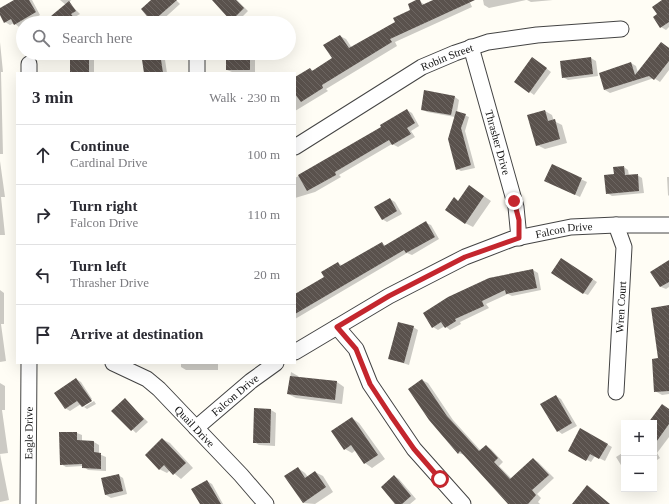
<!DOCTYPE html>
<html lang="en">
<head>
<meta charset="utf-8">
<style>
  body { margin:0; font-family:Georgia,serif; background:#f2f2f3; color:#2b2b33 }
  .controls { position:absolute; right:12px; bottom:12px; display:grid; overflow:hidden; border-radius:0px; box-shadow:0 4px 16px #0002 }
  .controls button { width:36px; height:36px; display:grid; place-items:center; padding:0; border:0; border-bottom:1px solid #e1e1e2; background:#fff; color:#2b2b33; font:20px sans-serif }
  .stop { position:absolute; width:12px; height:12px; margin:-9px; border:3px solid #c4262e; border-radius:50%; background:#fff }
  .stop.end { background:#c4262e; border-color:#fff; box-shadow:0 1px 4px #0008 }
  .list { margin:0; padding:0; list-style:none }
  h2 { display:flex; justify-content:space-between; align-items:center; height:52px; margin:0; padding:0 16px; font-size:17px }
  h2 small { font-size:13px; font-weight:400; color:#7c7c81 }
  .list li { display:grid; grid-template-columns:26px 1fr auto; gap:12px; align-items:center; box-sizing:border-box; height:60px; padding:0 16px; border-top:1px solid #e1e1e2 }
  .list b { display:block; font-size:15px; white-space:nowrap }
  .list p { margin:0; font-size:13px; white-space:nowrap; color:#7c7c81 }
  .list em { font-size:13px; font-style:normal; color:#7c7c81 }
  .icon { flex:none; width:22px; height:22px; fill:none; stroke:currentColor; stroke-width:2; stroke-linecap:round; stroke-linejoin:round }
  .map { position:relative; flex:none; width:669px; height:504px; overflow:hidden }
  .search { position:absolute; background:#fff; box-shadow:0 4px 16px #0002; left:16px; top:16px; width:280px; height:44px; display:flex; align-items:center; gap:10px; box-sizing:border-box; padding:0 14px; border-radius:22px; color:#7c7c81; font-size:15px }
  .panel { position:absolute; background:#fff; box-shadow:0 4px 16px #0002; left:16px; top:72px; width:280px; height:292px; border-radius:0px }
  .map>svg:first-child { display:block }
</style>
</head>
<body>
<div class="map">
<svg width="669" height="504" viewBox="0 0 669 504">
  <defs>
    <pattern id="building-back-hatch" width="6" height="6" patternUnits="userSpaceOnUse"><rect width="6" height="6" fill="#5a524d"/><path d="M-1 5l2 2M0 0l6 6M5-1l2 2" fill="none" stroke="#6d6662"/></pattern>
  </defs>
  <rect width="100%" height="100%" fill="#fffdf5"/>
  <path fill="#0003" d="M 16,0 L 32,0 L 40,15 L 19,27 L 14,23 L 10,25 L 5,22 L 0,13 L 0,9 Z
    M 60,0 L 71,0 L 69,3 L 80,14 L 75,17 L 80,23 L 58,23 L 66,5 Z
    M 152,0 L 176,0 L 180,4 L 159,23 L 156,23 L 142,9 Z
    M 213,0 L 237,0 L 248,11 L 237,22 Z
    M 418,0 L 425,5 L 435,0 L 469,0 L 472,7 L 395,42 L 397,46 L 326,89 L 328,91 L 295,111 L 295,79 L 310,69 L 314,71 L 333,59 L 340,36 L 346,39 L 352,48 L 396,22 L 411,10 Z
    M 483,0 L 526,0 L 489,8 L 484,5 Z
    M 527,0 L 553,0 L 531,2 Z
    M 664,0 L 669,1 L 669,27 L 666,30 L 661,27 L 659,15 Z
    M 0,42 L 3,72 L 1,72 L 3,154 L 0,154 Z
    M 662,43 L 669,48 L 669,70 L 660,82 L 654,78 L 610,93 L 605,90 L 600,74 L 631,63 L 636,66 L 638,73 Z
    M 142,53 L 164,53 L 167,73 L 145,73 Z
    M 227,53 L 249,53 L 249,55 L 255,58 L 255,73 L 232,72 L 227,70 Z
    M 89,55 L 94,58 L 94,73 L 71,73 Z
    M 591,58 L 596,61 L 598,76 L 568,80 L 563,77 Z
    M 537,61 L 551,72 L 534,95 L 530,92 Z
    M 455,97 L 459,100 L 457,112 L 469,117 L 465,131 L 475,168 L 461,171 L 457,169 L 455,117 L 427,112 L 422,109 Z
    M 407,110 L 412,113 L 419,126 L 411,131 L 415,137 L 398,147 L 392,144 L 339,175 L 341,177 L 315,192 L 295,198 L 295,178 L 382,127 Z
    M 545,111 L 552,115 L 554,121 L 562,125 L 567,143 L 545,149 L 537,145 Z
    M 0,161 L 5,197 L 1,197 L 5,235 L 0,235 Z
    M 552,166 L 587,182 L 580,197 L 550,183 Z
    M 624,167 L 628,170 L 629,176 L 637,175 L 642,178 L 644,193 L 612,196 L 607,193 L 615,175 Z
    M 667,177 L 669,177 L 669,196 L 668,195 Z
    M 469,186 L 491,201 L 473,227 L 465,223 L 459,201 Z
    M 390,199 L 395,202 L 402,214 L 387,222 L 382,219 Z
    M 426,223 L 431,225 L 439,239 L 412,255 L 407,253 L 295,319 L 295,294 L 325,278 L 338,263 L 343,266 L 382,243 L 386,246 Z
    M 669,261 L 669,287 L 666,289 L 661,287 L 652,273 Z
    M 566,262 L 597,282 L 588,295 L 583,293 Z
    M 533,270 L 538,273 L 541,290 L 512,296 L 508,294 L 486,304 L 489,308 L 460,322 L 461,324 L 450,330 L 445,326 L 438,330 L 433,327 L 424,313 Z
    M 0,290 L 4,293 L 4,324 L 1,324 L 6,361 L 0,362 Z
    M 669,306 L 669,394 L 662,395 L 655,391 Z
    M 413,327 L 418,330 L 409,365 L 390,359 Z
    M 181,363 L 218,363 L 218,370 L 186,370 L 181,367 Z
    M 291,372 L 298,376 L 306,389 L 337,382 L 344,387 L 342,404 L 296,398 L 288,394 Z
    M 76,379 L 81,382 L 92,399 L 83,407 L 81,404 L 70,411 L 65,408 Z
    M 422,380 L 428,383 L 453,420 L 481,451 L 486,446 L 491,449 L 503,462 L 499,466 L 512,479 L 533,459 L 538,462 L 554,478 L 537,494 L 541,498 L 538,502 L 540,504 L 509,504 L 465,455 L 458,453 Z
    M 0,383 L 5,386 L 5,410 L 2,410 L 8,453 L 0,454 L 9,500 L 0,502 Z
    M 556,396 L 561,399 L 577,426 L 562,434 L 558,431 Z
    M 125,400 L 148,422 L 136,433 L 113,411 Z
    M 94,401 L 96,404 L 87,409 L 84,407 Z
    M 662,405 L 669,409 L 669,437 L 657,453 L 660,458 L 654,462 L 654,423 L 649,423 Z
    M 255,409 L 271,410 L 276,413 L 275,446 L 259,445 L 254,442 Z
    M 352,418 L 359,423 L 385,459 L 372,468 L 365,463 L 356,450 L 352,453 L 345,449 Z
    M 581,430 L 612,447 L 605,461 L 595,456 L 591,462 L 569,450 Z
    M 77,433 L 82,435 L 82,441 L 94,442 L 99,445 L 99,454 L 106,457 L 106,471 L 88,470 L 83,466 L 66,467 L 61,464 Z
    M 162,439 L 170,443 L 193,468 L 181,479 L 170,470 L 167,473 L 159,469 Z
    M 624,452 L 624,470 L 616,457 Z
    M 298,468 L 305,473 L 308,477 L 315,472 L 323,476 L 333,492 L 315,504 L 303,503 Z
    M 118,475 L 123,478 L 127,494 L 111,498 L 106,495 L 102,479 Z
    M 394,476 L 399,479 L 416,499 L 410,504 L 397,504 Z
    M 207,481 L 212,484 L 223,504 L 201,504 Z"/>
  <path fill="url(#building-back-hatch)" d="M 14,0 L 29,0 L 36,12 L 14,25 L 11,19 L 4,23 L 0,15 L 0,8 Z
    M 151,0 L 177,0 L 152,22 L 141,9 Z
    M 212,0 L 236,0 L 244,8 L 231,21 Z
    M 416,0 L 420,0 L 422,5 L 433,0 L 475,0 L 390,39 L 392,42 L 322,85 L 323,88 L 301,102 L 295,94 L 295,77 L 310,68 L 312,71 L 332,58 L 323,45 L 340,35 L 349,48 L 395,22 L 393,18 L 410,10 L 408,4 Z
    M 662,0 L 669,0 L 669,22 L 660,28 L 653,17 L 657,14 L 652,7 Z
    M 69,1 L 76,11 L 71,14 L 78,23 L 56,23 L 51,16 Z
    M 661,42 L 669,48 L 669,61 L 654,80 L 649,76 L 604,90 L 599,73 L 631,62 L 635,75 Z
    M 141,53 L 160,53 L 163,73 L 144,73 Z
    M 226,53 L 250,54 L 250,70 L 226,70 Z
    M 89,54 L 89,73 L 70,73 L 70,55 Z
    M 532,57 L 547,68 L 529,93 L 514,82 Z
    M 591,57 L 593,74 L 562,78 L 560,61 Z
    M 424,90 L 455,96 L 451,115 L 421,110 Z
    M 407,109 L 415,123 L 407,128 L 411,134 L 392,145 L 389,140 L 335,172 L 336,175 L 307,191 L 298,175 L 381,127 L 380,125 Z
    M 545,110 L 548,121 L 555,119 L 560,139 L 536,146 L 527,115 Z
    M 456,111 L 466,114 L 461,128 L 471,165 L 456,170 L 448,139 Z
    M 552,164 L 582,178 L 575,195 L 544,181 Z
    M 624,166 L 625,175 L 638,174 L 639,191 L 606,194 L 604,175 L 614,174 L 613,167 Z
    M 469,185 L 484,196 L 465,224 L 445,210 L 454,197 L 458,201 Z
    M 390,198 L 397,211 L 382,220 L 374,207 Z
    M 426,221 L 435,237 L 406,253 L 404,250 L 295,314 L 295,294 L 324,277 L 321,272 L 338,262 L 340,266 L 382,242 L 384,246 Z
    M 561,258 L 593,279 L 583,294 L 551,273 Z
    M 669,260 L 669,282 L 660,287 L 650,272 Z
    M 533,269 L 537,288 L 506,294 L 505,290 L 482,301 L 484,306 L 455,319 L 456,321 L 445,328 L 441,322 L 432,328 L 423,313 L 448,297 L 489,278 Z
    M 669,305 L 669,391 L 654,392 L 652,359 L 658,358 L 651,308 Z
    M 398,322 L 414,326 L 404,363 L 388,359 Z
    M 290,376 L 337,381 L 335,400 L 287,394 Z
    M 76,378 L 92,401 L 82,407 L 77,401 L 65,409 L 54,393 Z
    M 422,379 L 447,416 L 479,451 L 486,445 L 498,458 L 494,462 L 510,479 L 533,458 L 549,475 L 532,490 L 536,495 L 528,504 L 508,504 L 460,451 L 458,454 L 429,420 L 408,389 Z
    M 556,395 L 572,423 L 557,432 L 540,404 Z
    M 125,398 L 144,419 L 131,431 L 111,411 Z
    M 662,404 L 669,409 L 669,424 L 654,445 L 654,423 L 648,423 Z
    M 254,408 L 271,409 L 270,443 L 253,443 Z
    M 352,417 L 378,455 L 364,464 L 351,445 L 344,450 L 331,431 Z
    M 580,428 L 608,444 L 599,459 L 590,454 L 586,461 L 568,451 Z
    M 59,432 L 77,432 L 77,440 L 94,441 L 94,452 L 101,453 L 101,469 L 82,468 L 82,464 L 60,465 Z
    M 162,438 L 186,463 L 173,475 L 164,465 L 159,470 L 145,455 Z
    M 298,467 L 305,478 L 315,471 L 326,487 L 303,503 L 284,476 Z
    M 119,474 L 123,491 L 105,495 L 101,478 Z
    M 394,475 L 411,496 L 402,504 L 395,504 L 381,487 Z
    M 207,480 L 221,504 L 200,504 L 191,489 Z
    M 587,485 L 610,504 L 572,504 Z"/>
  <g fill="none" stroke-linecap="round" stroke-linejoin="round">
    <g stroke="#444" stroke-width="17">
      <g id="minor">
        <path id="s1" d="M 471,47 L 516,207 L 519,238"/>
        <path d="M 29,73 L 29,64"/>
        <path d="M 197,73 L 197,57"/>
        <path id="s2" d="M 295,147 L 422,67 L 455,53 L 488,42 L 537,35 L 621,29"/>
        <path d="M 337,327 L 356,349 L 370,384 L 414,449 L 463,504"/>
        <path id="s3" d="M 295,352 L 389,296 L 465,257 L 512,239 L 571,227 L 616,225 L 669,225"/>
        <path id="s4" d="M 113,363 L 147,379 L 159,389 L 241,475 L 266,504"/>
        <path id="s5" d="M 616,392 L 624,247 L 616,225"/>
        <path id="s6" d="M 196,428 L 251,381 L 276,363"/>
        <path id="s7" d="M 28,504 L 29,363"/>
      </g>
    </g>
    <use href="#minor" stroke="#fff" stroke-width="15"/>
  </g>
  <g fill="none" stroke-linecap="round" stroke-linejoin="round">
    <path stroke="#c4262e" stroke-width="5" d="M 440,479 L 414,449 L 391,416 L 370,384 L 356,349 L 337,327 L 389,296 L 465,257 L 519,238 L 519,220 L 514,201"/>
  </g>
  <g text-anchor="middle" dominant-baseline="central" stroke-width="4" stroke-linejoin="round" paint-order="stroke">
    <g font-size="11" fill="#111" stroke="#fff">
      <text stroke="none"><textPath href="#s2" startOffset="177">Robin Street</textPath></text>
      <text stroke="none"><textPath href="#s1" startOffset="99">Thrasher Drive</textPath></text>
      <text stroke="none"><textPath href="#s3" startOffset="298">Falcon Drive</textPath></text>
      <text stroke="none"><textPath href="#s5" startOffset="85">Wren Court</textPath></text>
      <text stroke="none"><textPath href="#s6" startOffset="51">Falcon Drive</textPath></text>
      <text stroke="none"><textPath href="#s4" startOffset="105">Quail Drive</textPath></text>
      <text stroke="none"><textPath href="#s7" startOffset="71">Eagle Drive</textPath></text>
    </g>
  </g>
</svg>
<div class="controls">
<button>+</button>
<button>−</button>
</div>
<div class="stop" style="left:440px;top:479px"></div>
<div class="stop end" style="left:514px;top:201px"></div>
<div class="search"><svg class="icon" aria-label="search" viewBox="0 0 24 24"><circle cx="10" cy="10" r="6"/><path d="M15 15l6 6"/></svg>Search here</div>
<section class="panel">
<h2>3 min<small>Walk · 230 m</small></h2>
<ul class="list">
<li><svg class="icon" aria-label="ahead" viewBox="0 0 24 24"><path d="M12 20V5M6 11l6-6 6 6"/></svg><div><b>Continue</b><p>Cardinal Drive</p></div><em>100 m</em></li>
<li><svg class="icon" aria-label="right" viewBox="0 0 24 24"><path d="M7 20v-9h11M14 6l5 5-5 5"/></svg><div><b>Turn right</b><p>Falcon Drive</p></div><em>110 m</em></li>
<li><svg class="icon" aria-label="left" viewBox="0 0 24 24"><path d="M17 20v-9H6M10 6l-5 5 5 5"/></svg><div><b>Turn left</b><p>Thrasher Drive</p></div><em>20 m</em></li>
<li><svg class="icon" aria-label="arrive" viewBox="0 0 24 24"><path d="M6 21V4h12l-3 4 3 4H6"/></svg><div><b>Arrive at destination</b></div></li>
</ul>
</section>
</div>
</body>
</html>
